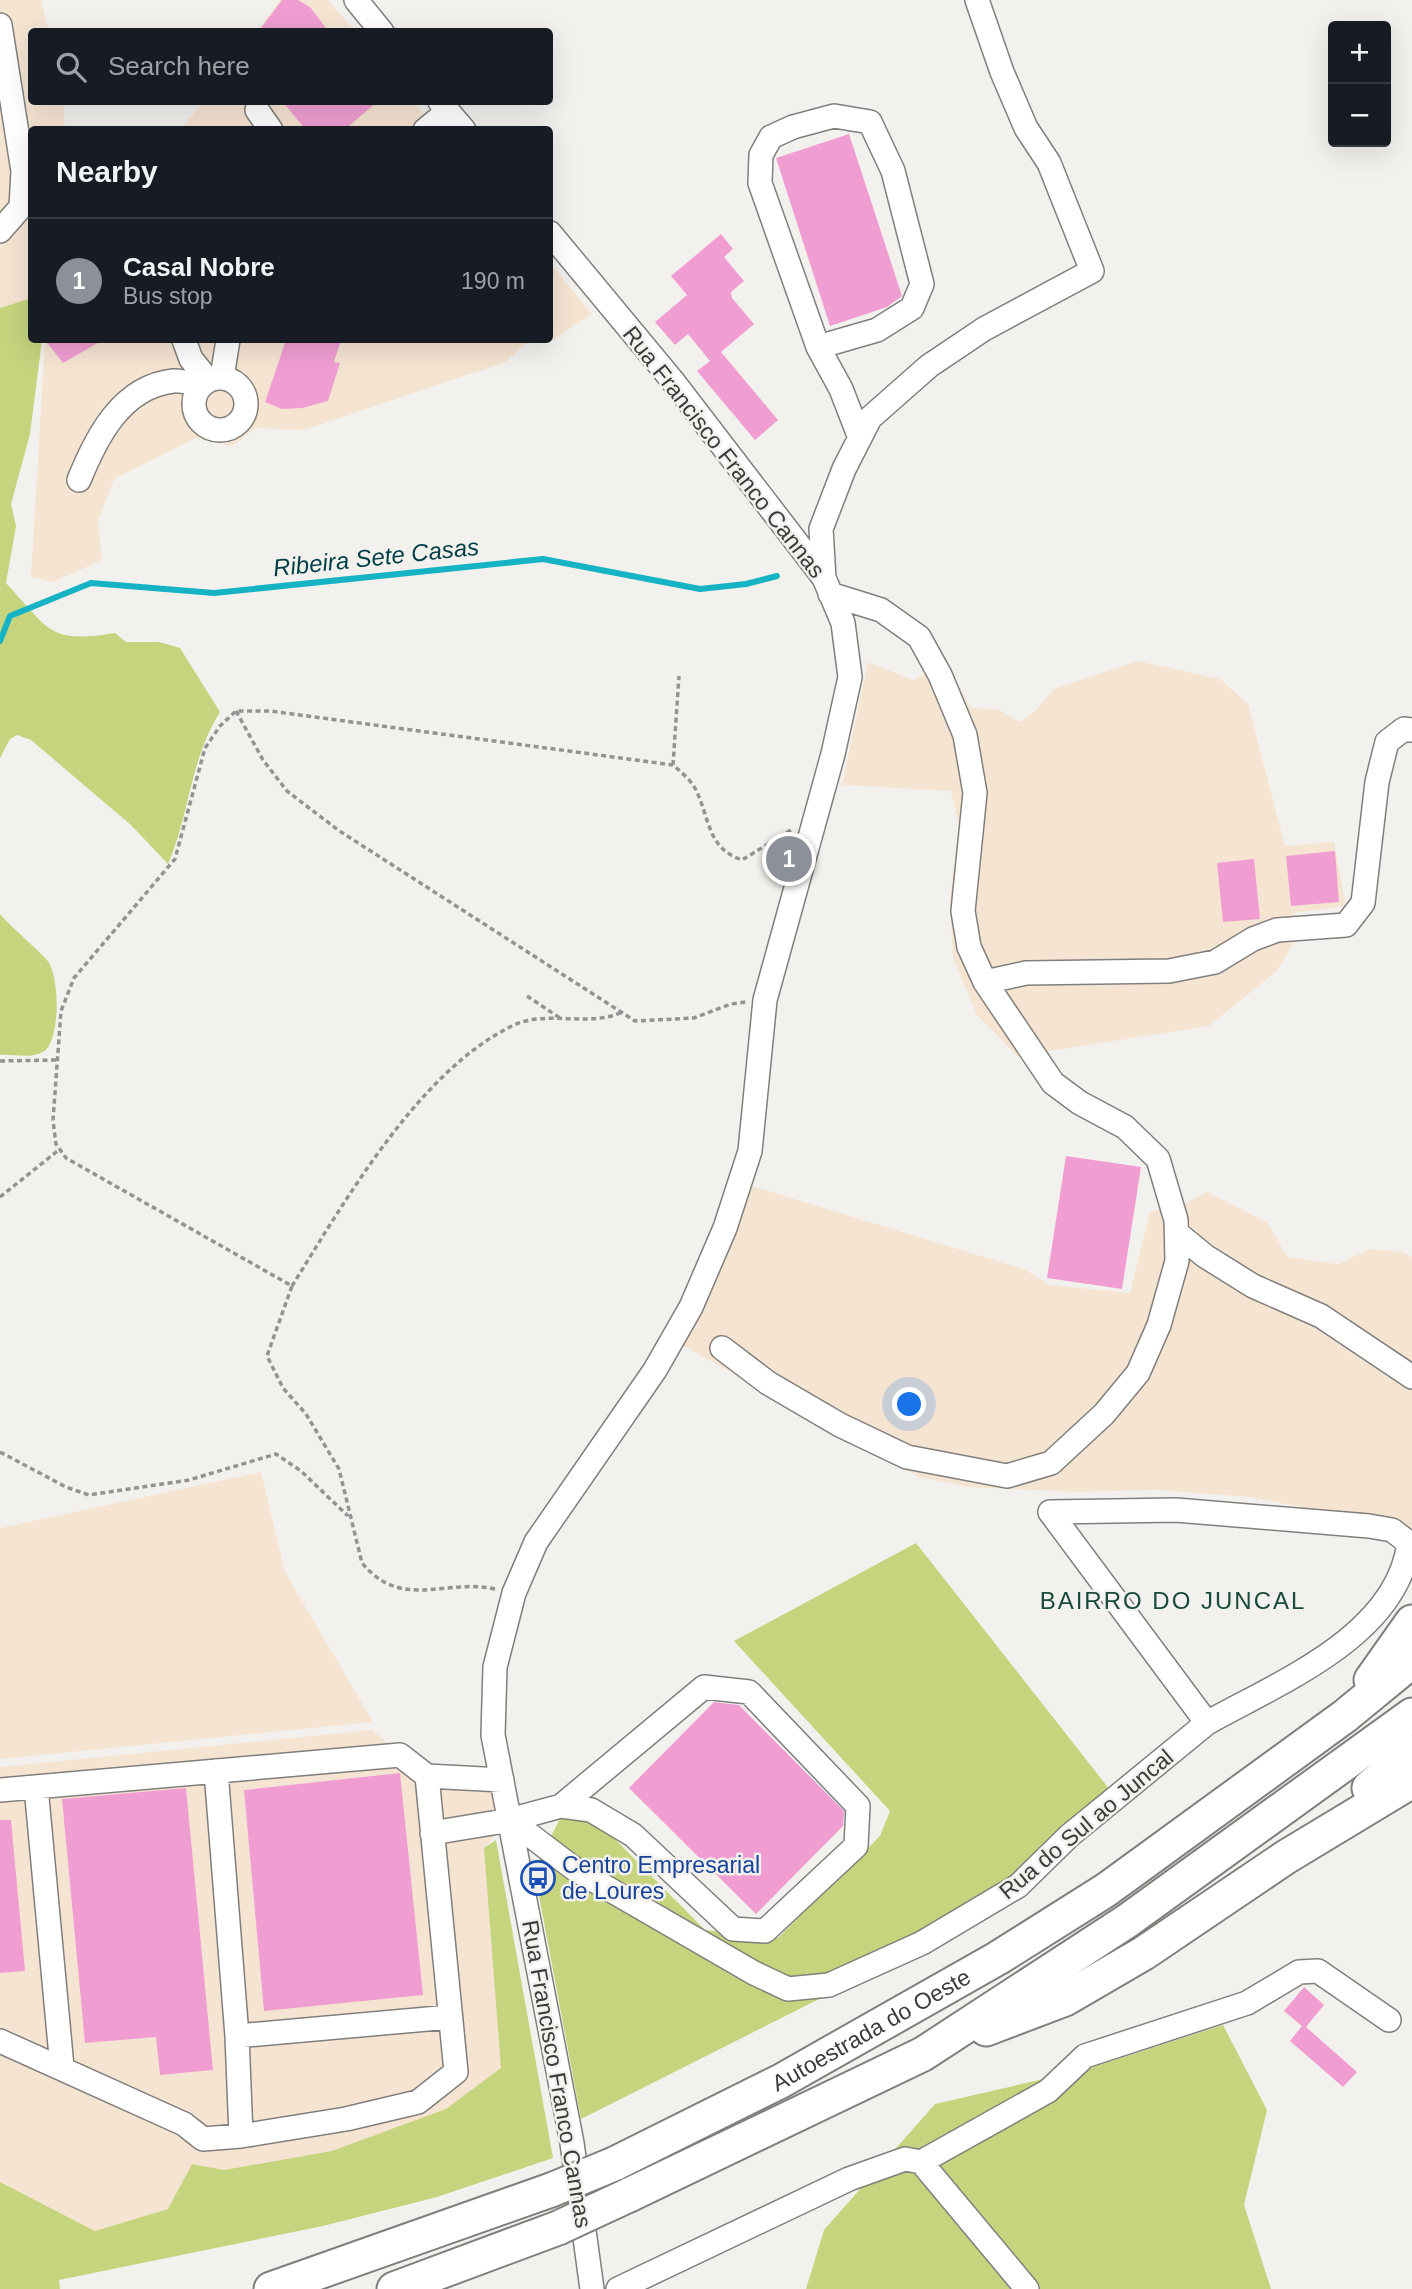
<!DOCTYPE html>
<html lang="en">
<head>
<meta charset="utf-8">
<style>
  body { margin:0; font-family:Arial,sans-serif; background:#242831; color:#f1f3f6 }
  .controls { position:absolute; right:21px; top:21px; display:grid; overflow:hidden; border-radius:7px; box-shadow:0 7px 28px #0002 }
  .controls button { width:63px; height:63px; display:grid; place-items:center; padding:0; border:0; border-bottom:2px solid #363941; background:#171b24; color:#f1f3f6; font:35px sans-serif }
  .you { position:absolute; left:910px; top:1405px; width:24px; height:24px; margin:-18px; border:5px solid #fff; border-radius:50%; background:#1a73e8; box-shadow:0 0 0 10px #1a73e833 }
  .badge { display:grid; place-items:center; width:46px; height:46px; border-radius:50%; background:#8c9099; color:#fff; font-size:23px; font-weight:700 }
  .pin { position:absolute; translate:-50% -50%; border:4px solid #fff; box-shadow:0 2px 7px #0006 }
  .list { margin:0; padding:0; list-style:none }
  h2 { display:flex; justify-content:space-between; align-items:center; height:91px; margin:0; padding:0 28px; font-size:30px }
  h2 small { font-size:23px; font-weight:400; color:#9ea1a6 }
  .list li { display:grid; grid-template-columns:46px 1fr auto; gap:21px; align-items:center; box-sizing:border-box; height:126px; padding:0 28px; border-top:2px solid #363941 }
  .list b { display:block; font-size:26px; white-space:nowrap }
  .list p { margin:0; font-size:23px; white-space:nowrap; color:#9ea1a6 }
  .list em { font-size:23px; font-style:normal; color:#9ea1a6 }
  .icon { flex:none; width:38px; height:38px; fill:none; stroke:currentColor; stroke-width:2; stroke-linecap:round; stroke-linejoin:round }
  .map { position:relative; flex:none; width:1412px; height:2289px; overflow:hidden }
  .search { position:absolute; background:#171b24; box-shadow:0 7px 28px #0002; left:28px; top:28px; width:525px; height:77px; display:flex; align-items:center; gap:18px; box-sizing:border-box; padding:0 24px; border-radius:7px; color:#9ea1a6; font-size:26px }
  .panel { position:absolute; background:#171b24; box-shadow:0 7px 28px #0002; left:28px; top:126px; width:525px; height:217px; border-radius:7px }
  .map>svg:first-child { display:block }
</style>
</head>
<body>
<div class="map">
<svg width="1412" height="2289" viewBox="0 0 1412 2289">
  <rect width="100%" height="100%" fill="#f3f1ee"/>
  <path fill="#f6e4d3" d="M 0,0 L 41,0 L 48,31 L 32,32 L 32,102 L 63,102 L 65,129 L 32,130 L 31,298 L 0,308 Z
    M 280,0 L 328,0 L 355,31 L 256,32 Z
    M 202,102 L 414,102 L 437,129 L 181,130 Z
    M 550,263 L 592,314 L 551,341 L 550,339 Z
    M 45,340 L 529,340 L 506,362 L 304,430 L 256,428 L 232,446 L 196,438 L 114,479 L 98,521 L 102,560 L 53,582 L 31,577 Z
    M 1138,661 L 1220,679 L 1248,704 L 1285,846 L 1334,842 L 1346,906 L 1294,913 L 1295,940 L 1277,971 L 1209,1026 L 1017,1056 L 977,1015 L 953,958 L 950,900 L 959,825 L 951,791 L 842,785 L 868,662 L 913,680 L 946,663 L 971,708 L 997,709 L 1020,722 L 1034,712 L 1054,689 Z
    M 739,1182 L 1026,1270 L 1049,1285 L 1130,1293 L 1150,1212 L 1183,1204 L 1207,1192 L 1268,1223 L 1287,1257 L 1338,1264 L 1370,1249 L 1403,1252 L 1412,1257 L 1412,1529 L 1249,1497 L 1157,1490 L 1075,1492 L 968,1487 L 919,1477 L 673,1340 Z
    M 261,1472 L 285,1572 L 373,1722 L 0,1759 L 0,1528 Z
    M 372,1730 L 427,1776 L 502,1780 L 510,1820 L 484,1848 L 502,2068 L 446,2109 L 335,2151 L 224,2170 L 193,2164 L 168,2209 L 95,2231 L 0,2182 L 0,1767 Z"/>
  <path fill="#c5d47d" d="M 31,298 L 32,340 L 42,340 L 30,434 L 11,504 L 16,526 L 6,583 C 50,630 48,644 115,633 L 126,642 L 159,642 L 180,648 L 220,712 C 189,762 190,813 168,864 L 131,825 L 31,740 L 17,735 L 10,739 L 0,758 L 0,308 Z
    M 0,914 C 14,930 32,944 47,960 C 60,975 61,1042 43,1052 C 30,1059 14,1054 0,1055 Z
    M 916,1543 L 1114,1795 L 1008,1904 L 581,2119 L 534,1869 L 562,1815 L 597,1821 L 705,1930 L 778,1938 L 880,1836 L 890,1811 L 734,1641 Z
    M 496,1840 L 553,2158 L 437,2197 L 323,2226 L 59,2280 L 60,2289 L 0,2289 L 0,2182 L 95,2231 L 168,2209 L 192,2164 L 224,2170 L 332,2151 L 446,2109 L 501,2068 L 484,1848 Z
    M 1223,2025 L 1267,2110 L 1244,2205 L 1271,2289 L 806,2289 L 824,2230 L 935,2104 L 1087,2069 Z"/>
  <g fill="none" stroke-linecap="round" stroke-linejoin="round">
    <path stroke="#16b3c4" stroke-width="6" d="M 0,641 L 10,616 L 91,583 L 214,593 L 543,559 L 700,589 L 746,584 L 777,576"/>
  </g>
  <path fill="#f09ed2" d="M 282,0 L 298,0 L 310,7 L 329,32 L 258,32 Z
    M 283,102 L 377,102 L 344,130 L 306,130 Z
    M 849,134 L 902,296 L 887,307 L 830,326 L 776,158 Z
    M 721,234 L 733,249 L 724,257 L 744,281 L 731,292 L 732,298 L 754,324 L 721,352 L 778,420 L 755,440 L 697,371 L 710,361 L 688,334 L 675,345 L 655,322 L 687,295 L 671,276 Z
    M 45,340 L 103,340 L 63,363 Z
    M 286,340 L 341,340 L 334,362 L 340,363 L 328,401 L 302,408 L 282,409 L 265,402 Z
    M 1335,851 L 1339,902 L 1291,906 L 1286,856 Z
    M 1254,859 L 1260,919 L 1223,922 L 1217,863 Z
    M 1066,1156 L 1141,1167 L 1122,1289 L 1047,1278 Z
    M 714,1702 L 739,1705 L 844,1811 L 843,1826 L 756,1914 L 629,1788 Z
    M 400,1773 L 423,1995 L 264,2011 L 244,1790 Z
    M 186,1788 L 213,2070 L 160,2075 L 156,2037 L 85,2043 L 62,1799 Z
    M 0,1820 L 11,1820 L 25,1971 L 0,1973 Z
    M 1304,1987 L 1324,2005 L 1306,2027 L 1357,2072 L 1343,2087 L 1290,2041 L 1302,2026 L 1284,2011 Z"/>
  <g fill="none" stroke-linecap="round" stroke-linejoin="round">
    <g stroke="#807f7c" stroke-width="26">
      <path id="minor" d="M 356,0 L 382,32
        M 0,25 L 23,171 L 21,207 L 0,231
        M 440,102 L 464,130
        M 257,110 L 271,130
        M 425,130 L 448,111
        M 550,233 L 672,380 L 824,578 L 843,623 L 850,677 L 833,754 L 765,1000 L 750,1151 L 725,1228 L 691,1307 L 655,1370 L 536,1542 L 514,1593 L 495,1667 L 493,1735 L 572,2143 L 592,2289
        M 184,340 L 191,359 L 208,380
        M 818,347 L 877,330 L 912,308 L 922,284 L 893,171 L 870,122 L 834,116 L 793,127 L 771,137 L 761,155 L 760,183 L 818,347 L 841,389 L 860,438
        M 222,377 L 228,340
        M194 404a26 26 0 1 1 52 0a26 26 0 1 1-52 0Z
        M 79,480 C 96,438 121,387 173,381 C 182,380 193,384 201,385
        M 824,578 L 821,529 L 844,469 L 870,418 L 929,366 L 984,329 L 1092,271 L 1049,163 L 1026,128 L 1002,72 L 977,0
        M 985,982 L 1026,973 L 1169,971 L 1215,962 L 1253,939 L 1277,930 L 1346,925 L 1363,903 L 1377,782 L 1387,742 L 1404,729 L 1412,730
        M 1177,1233 L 1205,1256 L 1253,1286 L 1321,1316 L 1412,1377
        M 722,1348 L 768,1383 L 840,1425 L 907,1457 L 1007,1476 L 1051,1463 L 1104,1414 L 1138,1373 L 1159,1325 L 1177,1261 L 1176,1220 L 1158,1159 L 1125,1127 L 1080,1103 L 1053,1083 L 985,982 L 969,947 L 963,911 L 975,793 L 965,735 L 940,675 L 919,637 L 881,610 L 830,594
        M 1050,1512 L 1176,1510 L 1369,1526 L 1392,1530 L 1409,1543 C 1397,1636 1280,1682 1207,1723
        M 216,1771 L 237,2036 L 241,2136
        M 427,1776 L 502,1780
        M 36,1787 L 62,2067
        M 0,1790 L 400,1755 L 427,1776 L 456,2072 L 418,2102 L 346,2119 L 241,2136 L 203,2139 L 184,2124 L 0,2041
        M 510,1820 L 576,1870 L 754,1973 L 788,1989 L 829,1985 L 922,1943 L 1018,1886 L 1069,1836 L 1207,1723 L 1050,1512
        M 432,1833 L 510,1820 L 561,1806 L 591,1810 L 633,1835 L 733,1929 L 765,1931 L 856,1846 L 858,1806 L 749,1692 L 704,1687 L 561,1806
        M 237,2036 L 450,2017
        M 921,2162 L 1027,2289
        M 618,2289 L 849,2179 L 905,2159 L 921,2162 L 1048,2091 L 1085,2056 L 1247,2003 L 1299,1972 L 1318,1971 L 1389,2020"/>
    </g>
    <g stroke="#807f7c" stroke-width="37">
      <g id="highway">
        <path d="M 1371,1680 L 1412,1622"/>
        <path d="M 1369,1788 L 1412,1752"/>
        <path d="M 986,2029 L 1065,1999 L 1144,1953 L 1286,1857 L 1412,1781"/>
        <path id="s1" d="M 614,2164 L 781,2081 L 998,1958 L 1106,1890 L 1345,1716 L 1412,1661"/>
        <path d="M 629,2195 L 923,2054 L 1127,1921 L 1412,1715"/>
        <path d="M 271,2289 L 551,2190"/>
        <path d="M 394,2289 L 558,2228"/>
      </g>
    </g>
    <path stroke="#949391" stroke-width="3.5" stroke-dasharray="5 3.5" stroke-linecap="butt" d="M 236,711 L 263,760 L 287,791 L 338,830 L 635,1021 L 694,1018 L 731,1004 L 746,1002
      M 673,765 L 679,676
      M 527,996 L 560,1018
      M 0,1061 L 56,1060
      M 0,1197 L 60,1149
      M 292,1286 C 345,1201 419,1071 512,1026 C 546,1009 588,1028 622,1012
      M 0,1452 L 66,1487 L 89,1495 L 189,1480 L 276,1454 L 301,1471 L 348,1516
      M 495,1589 C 444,1578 402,1611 362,1563 L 339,1469 L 306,1414 L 283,1388 L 267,1356 L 292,1286 L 66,1158 L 56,1144 L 53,1120 L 61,1011 L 74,978 L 175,859 L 205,748 L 220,726 L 236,711 L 270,711 L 673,765 C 681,772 691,780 696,790 C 710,819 707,848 742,860 L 791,830"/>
    <use href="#minor" stroke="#fff" stroke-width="23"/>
    <use href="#highway" stroke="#fff" stroke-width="33"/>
    <g stroke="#807f7c" stroke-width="37" stroke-linecap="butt">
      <path id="highway-bridge" d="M 551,2190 L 614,2164
        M 558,2228 L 629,2195"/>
    </g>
    <use href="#highway-bridge" stroke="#fff" stroke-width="33"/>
  </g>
  <defs>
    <g id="bus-ring" transform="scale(1.75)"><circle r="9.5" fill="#f3f1ee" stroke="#1a4fb4" stroke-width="1.5"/><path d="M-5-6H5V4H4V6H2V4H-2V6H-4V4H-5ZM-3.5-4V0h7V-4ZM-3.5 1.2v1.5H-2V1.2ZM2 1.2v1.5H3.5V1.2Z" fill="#1a4fb4"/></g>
  </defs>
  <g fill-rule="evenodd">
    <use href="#bus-ring" x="538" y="1878"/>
  </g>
  <g text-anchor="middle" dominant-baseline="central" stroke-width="5" stroke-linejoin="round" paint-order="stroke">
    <g font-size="23" fill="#3c3c3a" stroke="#f3f1ee">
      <text transform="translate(724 452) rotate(52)">Rua Francisco Franco Cannas</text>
      <text transform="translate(1086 1824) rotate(-40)">Rua do Sul ao Juncal</text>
      <text stroke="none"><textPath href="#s1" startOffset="290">Autoestrada do Oeste</textPath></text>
      <text transform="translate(557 2074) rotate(80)">Rua Francisco Franco Cannas</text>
    </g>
    <g font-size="23" fill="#164399" stroke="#f3f1ee" text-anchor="start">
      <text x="562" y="1865">Centro Empresarial<tspan x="562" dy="26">de Loures</tspan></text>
    </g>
    <g font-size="24" font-style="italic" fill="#003f46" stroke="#f3f1ee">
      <text transform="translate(376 557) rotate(-6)">Ribeira Sete Casas</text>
    </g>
    <g font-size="24" letter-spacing="2" fill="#184b3b" stroke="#f3f1ee">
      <text x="1173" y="1600">BAIRRO DO JUNCAL</text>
    </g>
  </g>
</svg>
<div class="controls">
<button>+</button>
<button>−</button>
</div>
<div class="you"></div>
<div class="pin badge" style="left:789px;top:859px">1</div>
<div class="search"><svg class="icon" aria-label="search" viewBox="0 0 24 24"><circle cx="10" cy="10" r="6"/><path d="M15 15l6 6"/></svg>Search here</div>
<section class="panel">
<h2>Nearby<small></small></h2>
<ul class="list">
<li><span class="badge">1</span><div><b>Casal Nobre</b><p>Bus stop</p></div><em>190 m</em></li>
</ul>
</section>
</div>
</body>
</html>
